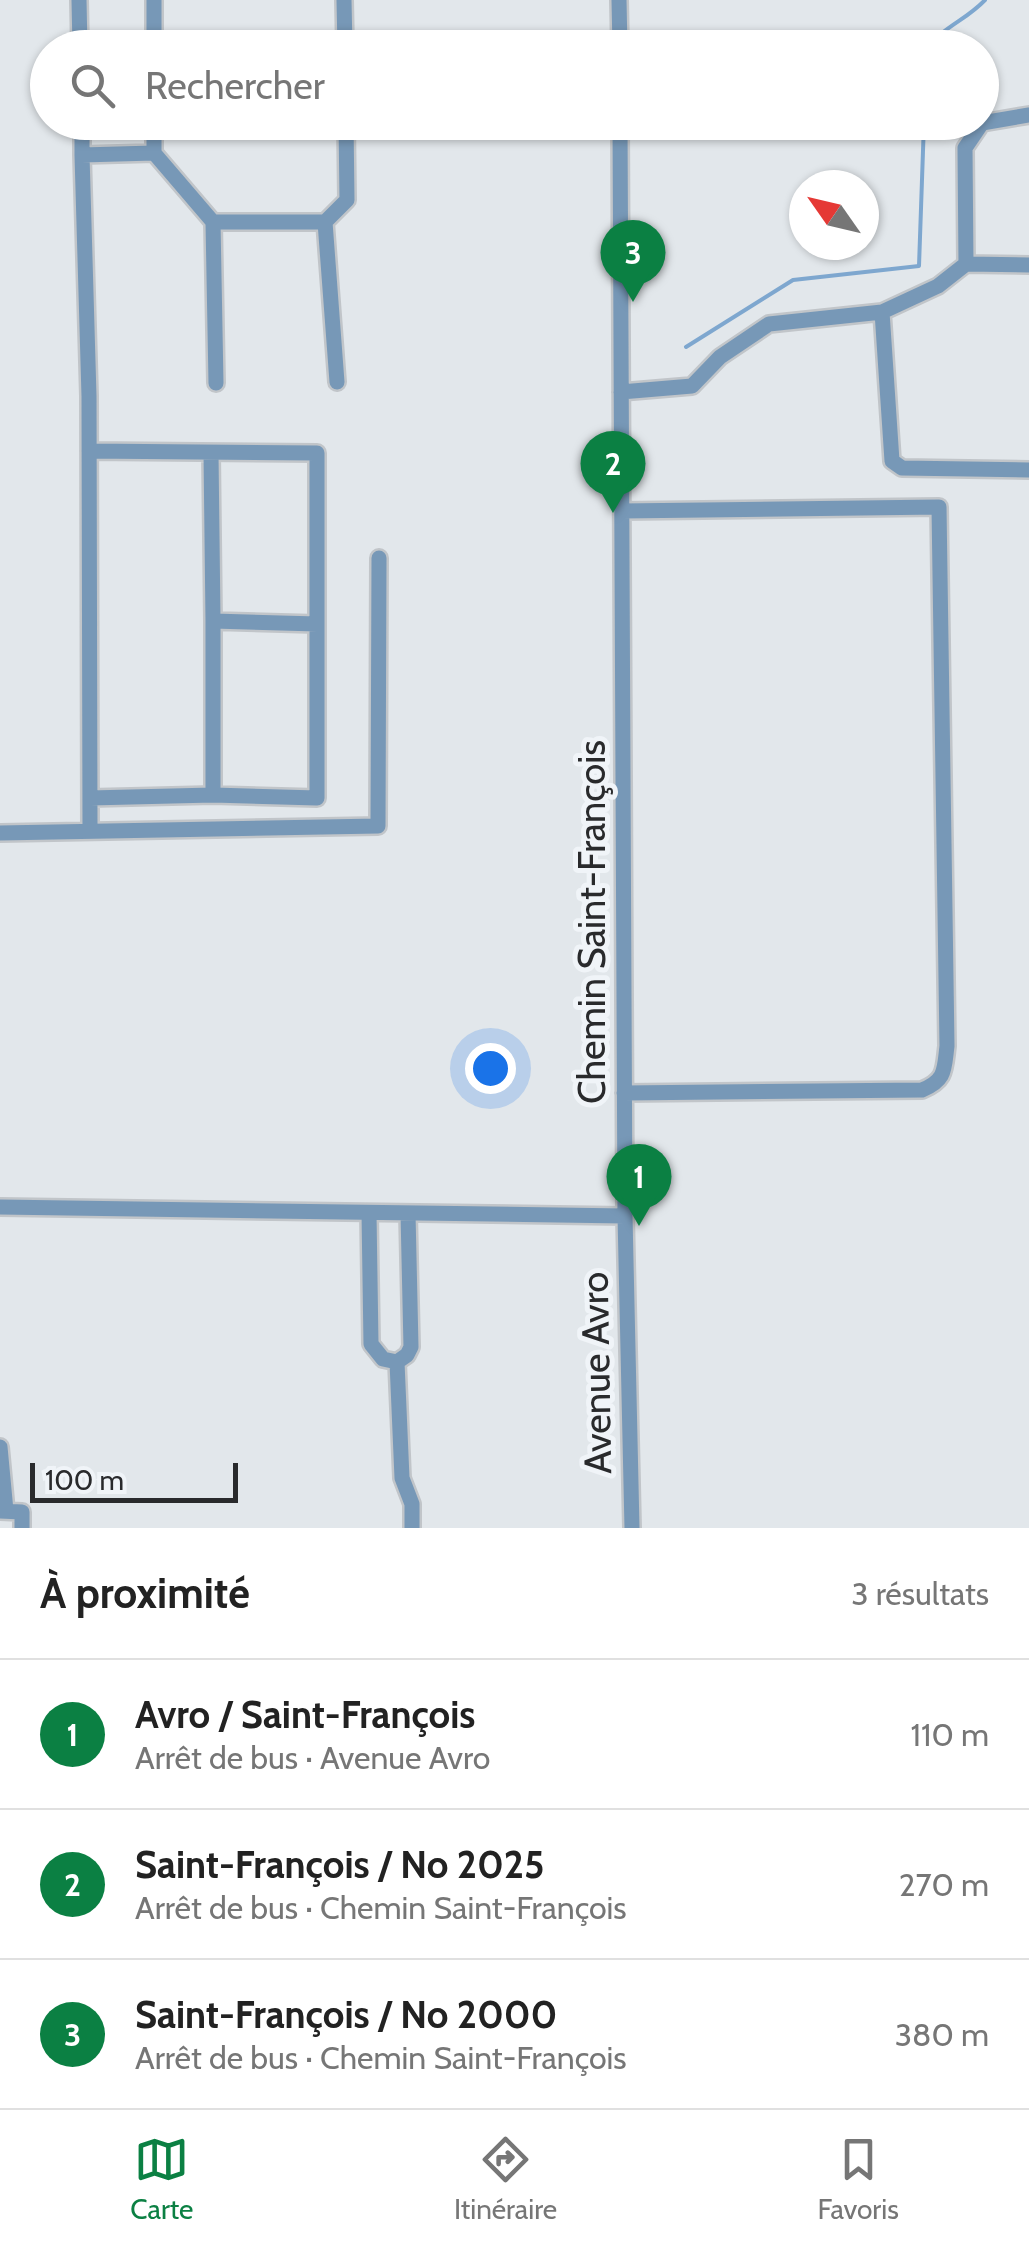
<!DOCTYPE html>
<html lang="fr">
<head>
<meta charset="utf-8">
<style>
  body { margin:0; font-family:Cabin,sans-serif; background:#f6f6f6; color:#222 }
  .compass { position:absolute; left:789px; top:170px; width:90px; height:90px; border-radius:50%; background:#fff; box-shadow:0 2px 8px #0004; rotate:304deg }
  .scale { position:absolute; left:30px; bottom:25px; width:208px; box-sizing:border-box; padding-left:10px; border:5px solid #292a2c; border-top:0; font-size:28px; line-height:35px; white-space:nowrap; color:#292a2c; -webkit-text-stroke:8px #f0f4f8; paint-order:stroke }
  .you { position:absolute; left:490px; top:1068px; width:35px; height:35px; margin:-25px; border:8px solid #fff; border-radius:50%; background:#1a73e8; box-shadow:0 0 0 15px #1a73e833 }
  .badge { display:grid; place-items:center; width:65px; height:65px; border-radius:50%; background:#0b8043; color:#fff; font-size:32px; font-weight:700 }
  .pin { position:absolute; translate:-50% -82px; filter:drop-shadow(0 2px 5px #0008) }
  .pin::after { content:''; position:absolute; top:52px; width:35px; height:30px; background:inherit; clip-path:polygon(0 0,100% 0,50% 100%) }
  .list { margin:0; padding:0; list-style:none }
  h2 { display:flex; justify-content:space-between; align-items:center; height:130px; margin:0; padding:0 40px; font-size:42px }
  h2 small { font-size:32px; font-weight:400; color:#767676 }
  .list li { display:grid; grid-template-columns:65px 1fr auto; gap:30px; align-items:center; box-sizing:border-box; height:150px; padding:0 40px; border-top:2px solid #e0e0e0 }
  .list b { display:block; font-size:38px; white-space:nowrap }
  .list p { margin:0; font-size:32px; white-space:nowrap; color:#767676 }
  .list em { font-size:32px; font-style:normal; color:#767676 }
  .icon { flex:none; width:55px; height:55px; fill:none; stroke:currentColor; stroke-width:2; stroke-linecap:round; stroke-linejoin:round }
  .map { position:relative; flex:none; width:1029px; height:1528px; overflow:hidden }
  .search { position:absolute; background:#fff; box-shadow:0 2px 8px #0004; left:30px; right:30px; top:30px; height:110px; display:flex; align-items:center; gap:25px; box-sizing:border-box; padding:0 35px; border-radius:55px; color:#767676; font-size:38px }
  .sheet { height:580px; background:#fff }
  nav { display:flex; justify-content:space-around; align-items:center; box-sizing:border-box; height:140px; border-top:2px solid #e0e0e0; background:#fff; font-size:28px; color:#767676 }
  nav a { display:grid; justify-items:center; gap:5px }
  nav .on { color:#0b8043 }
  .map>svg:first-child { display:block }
</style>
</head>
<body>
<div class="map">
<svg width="1029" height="1528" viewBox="0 0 1029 1528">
  <rect width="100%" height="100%" fill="#e2e7eb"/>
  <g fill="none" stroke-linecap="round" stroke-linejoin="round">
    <path stroke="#7ea7cf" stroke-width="4" d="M 927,48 C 946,25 966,20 985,0
      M 686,347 L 793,280 L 919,266 L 924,122"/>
    <g stroke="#c1c5c9" stroke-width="20">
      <path id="minor" d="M 79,0 L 80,48
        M 154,0 L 154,48
        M 344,0 L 345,48
        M 619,0 L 620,48
        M 82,122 L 82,155 L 154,153 L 154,122
        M 620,122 L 625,1216 L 632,1528
        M 154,153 L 213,222 L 325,222 L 347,200 L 346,122
        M 82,155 L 89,396 L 90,831
        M 213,222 L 216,383
        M 325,222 L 337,382
        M 966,264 L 1029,265
        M 882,312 L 892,461 L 902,468 L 1029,470
        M 621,392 L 692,386 L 720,357 L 769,324 L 882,312 L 938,286 L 966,264 L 965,148 L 982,123 L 1029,115
        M 89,451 L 317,453 L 317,624 L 213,621 L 213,795 L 90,798
        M 211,453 L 213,621
        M 622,511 L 939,507 L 947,1046 C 944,1070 946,1080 922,1090 L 624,1093
        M 213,795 L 317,798 L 317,624
        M 0,833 L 378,826 L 379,558
        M 0,1207 L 625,1216
        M 369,1213 L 371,1344 L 383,1359 L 397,1362 L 402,1478 L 412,1504 L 412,1528
        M 397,1362 L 407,1355 L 411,1347 L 408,1213
        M 0,1447 L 6,1511
        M 0,1511 L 22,1512 L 22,1528"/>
    </g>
    <use href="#minor" stroke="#7798b7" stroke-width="15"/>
  </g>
  <g text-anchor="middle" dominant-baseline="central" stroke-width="10" stroke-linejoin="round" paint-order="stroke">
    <g font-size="38" fill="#292a2c" stroke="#f0f4f8">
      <text transform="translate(591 922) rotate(-90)">Chemin Saint-François</text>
      <text transform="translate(596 1373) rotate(-91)">Avenue Avro</text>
    </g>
  </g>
</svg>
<svg class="compass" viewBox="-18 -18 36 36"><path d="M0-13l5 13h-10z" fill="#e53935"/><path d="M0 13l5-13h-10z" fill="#767676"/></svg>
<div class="scale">100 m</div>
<div class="you"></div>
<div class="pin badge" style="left:639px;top:1226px">1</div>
<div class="pin badge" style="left:613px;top:513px">2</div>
<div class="pin badge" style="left:633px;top:302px">3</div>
<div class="search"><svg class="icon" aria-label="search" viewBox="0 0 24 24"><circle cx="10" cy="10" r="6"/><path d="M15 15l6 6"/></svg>Rechercher</div>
</div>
<section class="sheet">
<h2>À proximité<small>3 résultats</small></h2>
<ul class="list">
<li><span class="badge">1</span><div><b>Avro / Saint-François</b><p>Arrêt de bus · Avenue Avro</p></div><em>110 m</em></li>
<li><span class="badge">2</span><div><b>Saint-François / No 2025</b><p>Arrêt de bus · Chemin Saint-François</p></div><em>270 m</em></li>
<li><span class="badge">3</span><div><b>Saint-François / No 2000</b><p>Arrêt de bus · Chemin Saint-François</p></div><em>380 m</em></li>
</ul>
</section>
<nav>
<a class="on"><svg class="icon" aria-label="map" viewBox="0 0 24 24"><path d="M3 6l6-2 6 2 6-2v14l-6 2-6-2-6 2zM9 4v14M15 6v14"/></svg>Carte</a>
<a><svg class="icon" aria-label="directions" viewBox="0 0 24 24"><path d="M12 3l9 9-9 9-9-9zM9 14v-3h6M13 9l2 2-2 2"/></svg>Itinéraire</a>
<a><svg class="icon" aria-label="saved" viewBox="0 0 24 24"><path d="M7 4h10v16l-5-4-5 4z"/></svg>Favoris</a>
</nav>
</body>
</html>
